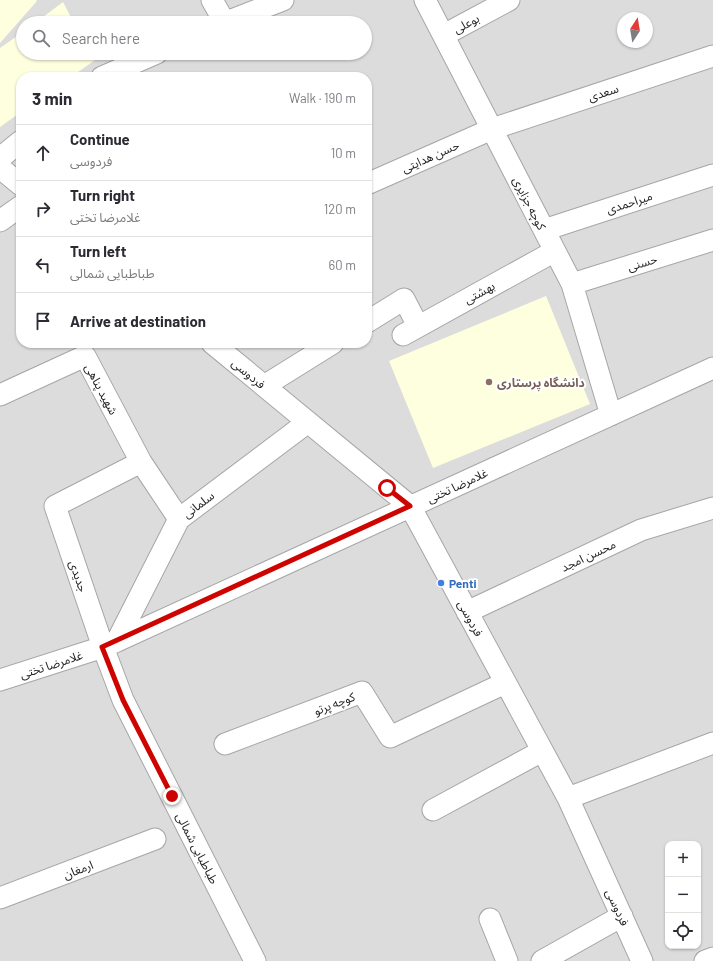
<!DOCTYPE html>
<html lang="en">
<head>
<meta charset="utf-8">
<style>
  body { margin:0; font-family:Barlow,"Noto Sans Arabic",sans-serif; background:#f2f2f3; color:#2b2b33 }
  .controls { position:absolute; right:12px; bottom:12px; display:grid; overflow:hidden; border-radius:8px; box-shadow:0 1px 3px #0004 }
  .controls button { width:36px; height:36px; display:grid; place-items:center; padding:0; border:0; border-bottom:1px solid #e1e1e2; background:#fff; color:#2b2b33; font:20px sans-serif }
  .compass { position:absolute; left:617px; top:12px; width:36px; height:36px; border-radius:50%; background:#fff; box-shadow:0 1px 3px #0004; rotate:12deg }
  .stop { position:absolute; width:12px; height:12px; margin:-9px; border:3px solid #ce0400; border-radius:50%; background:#fff }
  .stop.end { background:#ce0400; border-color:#fff; box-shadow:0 1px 4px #0008 }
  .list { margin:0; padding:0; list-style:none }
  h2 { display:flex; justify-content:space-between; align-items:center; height:52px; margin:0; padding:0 16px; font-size:17px }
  h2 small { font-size:13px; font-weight:400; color:#7c7c81 }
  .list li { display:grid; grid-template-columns:26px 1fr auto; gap:12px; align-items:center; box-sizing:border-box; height:56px; padding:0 16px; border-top:1px solid #e1e1e2 }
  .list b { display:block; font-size:15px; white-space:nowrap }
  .list p { margin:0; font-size:13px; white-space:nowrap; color:#7c7c81 }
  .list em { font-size:13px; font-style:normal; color:#7c7c81 }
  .icon { flex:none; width:22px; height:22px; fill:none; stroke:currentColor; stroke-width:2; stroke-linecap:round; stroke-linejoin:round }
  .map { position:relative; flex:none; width:713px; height:961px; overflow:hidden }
  .search { position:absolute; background:#fff; box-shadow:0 1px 3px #0004; left:16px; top:16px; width:356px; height:44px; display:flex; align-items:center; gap:10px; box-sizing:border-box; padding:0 14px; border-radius:22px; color:#7c7c81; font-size:15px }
  .panel { position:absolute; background:#fff; box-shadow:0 1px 3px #0004; left:16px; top:72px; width:356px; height:276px; border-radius:16px }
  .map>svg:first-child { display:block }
</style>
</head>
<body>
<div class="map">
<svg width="713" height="961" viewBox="0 0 713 961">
  <rect width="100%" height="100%" fill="#f0ede5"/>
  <path fill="#dddcdc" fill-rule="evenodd" d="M 0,0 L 713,0 L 713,961 L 0,961 ZM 623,18 L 647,18 L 647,42 L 623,42 ZM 23,23 L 365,23 L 365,53 L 23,53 ZM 21,77 L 367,77 L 367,343 L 21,343 ZM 668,844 L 698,844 L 698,946 L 668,946 Z"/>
  <path fill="#feffdf" d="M 0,0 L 36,0 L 37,1 L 0,43 Z
    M 63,2 L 74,23 L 35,23 Z
    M 23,32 L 23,53 L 91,53 L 95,60 L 71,77 L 21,77 L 21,112 L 0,127 L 0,48 Z
    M 546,296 L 590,404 L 433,468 L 389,361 Z"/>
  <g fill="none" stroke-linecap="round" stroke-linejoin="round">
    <g stroke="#a6a6a6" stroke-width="23">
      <path id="minor" d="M 212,0 L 225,23
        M 425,0 L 572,284 L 611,415
        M 224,23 L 283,0
        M 444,35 L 509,0
        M 102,77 L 157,53
        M 0,158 L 21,141
        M 0,168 L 21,185
        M 367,184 L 492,129 L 713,56
        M 0,221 L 21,206
        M 544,230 L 713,175
        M 572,284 L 713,240
        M 367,322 L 404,299 L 418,326
        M 403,335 L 555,251
        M 212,343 L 410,506 L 568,798 L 642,961
        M 264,386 L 333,343
        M 0,395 L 85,356 L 141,462
        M 179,519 L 141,462 L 55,506 L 103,647 L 123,700 L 255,961
        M 467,612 L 641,530 L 713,508
        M 117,641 L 179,519 L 308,422
        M 0,680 L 103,647 L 117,641 L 713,368
        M 225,744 L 362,692 L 390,737 L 505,683
        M 568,798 L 713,743
        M 433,810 L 542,751
        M 0,898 L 155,839
        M 490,919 L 507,961
        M 542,961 L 622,916
        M 705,961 L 713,958"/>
    </g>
    <use href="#minor" stroke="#fff" stroke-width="21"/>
  </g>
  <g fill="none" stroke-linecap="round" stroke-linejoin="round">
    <path stroke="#ce0400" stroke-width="5" d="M 172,796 L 123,700 L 102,647 L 410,506 L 387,488"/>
  </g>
  <circle fill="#8d6e63" stroke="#fff" stroke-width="1.5" cx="489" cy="382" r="4"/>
  <circle fill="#3f7fe0" stroke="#fff" stroke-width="1.5" cx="441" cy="583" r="4"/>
  <g text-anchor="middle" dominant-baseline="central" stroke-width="4" stroke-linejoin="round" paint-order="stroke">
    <g font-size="12" fill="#1f1f1f" stroke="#fff">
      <text transform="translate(466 23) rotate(-28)">بوعلی</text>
      <text transform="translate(603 92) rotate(-18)">سعدی</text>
      <text transform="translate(430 156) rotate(-24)">حسن هدایتی</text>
      <text transform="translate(629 202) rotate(-18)">میراحمدی</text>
      <text transform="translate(530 203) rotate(63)">کوچه جزایری</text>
      <text transform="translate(642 262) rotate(-17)">حسنی</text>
      <text transform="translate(479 292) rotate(-29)">بهشتی</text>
      <text transform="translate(249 373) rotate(40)">فردوسی</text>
      <text transform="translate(102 389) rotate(62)">شهید پناهی</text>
      <text transform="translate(457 485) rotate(-25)">غلامرضا تختی</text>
      <text transform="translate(198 504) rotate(-37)">سلمانی</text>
      <text transform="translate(588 555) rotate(-25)">محسن امجد</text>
      <text transform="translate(79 576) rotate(71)">جدیدی</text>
      <text transform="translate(471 618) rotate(61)">فردوسی</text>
      <text transform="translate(51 664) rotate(-18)">غلامرضا تختی</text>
      <text transform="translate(334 703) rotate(-21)">کوچه پرتو</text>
      <text transform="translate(198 848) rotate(63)">طباطبایی شمالی</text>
      <text transform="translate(78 869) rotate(-21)">ارمغان</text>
      <text transform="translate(618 907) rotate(65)">فردوسی</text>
    </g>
    <g font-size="12" font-weight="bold" fill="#785e54" stroke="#fff" text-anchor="start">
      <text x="497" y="382">دانشگاه پرستاری</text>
    </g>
    <g font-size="12" font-weight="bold" fill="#366cbe" stroke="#fff" text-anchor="start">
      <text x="449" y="583">Penti</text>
    </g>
  </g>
</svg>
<div class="controls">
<button>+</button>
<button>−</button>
<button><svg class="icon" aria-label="locate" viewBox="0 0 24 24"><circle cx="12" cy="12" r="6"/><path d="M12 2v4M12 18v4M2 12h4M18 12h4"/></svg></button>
</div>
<svg class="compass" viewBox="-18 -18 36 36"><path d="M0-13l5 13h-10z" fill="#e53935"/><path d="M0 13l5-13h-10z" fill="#7c7c81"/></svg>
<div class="stop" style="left:387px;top:488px"></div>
<div class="stop end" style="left:172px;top:796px"></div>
<div class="search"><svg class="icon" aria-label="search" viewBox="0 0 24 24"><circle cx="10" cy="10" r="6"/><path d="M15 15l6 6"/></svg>Search here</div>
<section class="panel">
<h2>3 min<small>Walk · 190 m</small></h2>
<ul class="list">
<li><svg class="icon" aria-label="ahead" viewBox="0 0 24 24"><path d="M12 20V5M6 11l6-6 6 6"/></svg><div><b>Continue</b><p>فردوسی</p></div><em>10 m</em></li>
<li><svg class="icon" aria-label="right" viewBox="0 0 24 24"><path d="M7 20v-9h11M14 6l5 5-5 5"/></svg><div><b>Turn right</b><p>غلامرضا تختی</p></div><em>120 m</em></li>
<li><svg class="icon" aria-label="left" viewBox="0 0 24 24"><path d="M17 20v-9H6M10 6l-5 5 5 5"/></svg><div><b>Turn left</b><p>طباطبایی شمالی</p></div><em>60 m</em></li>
<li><svg class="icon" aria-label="arrive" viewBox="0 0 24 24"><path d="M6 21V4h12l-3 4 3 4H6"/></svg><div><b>Arrive at destination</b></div></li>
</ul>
</section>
</div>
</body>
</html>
